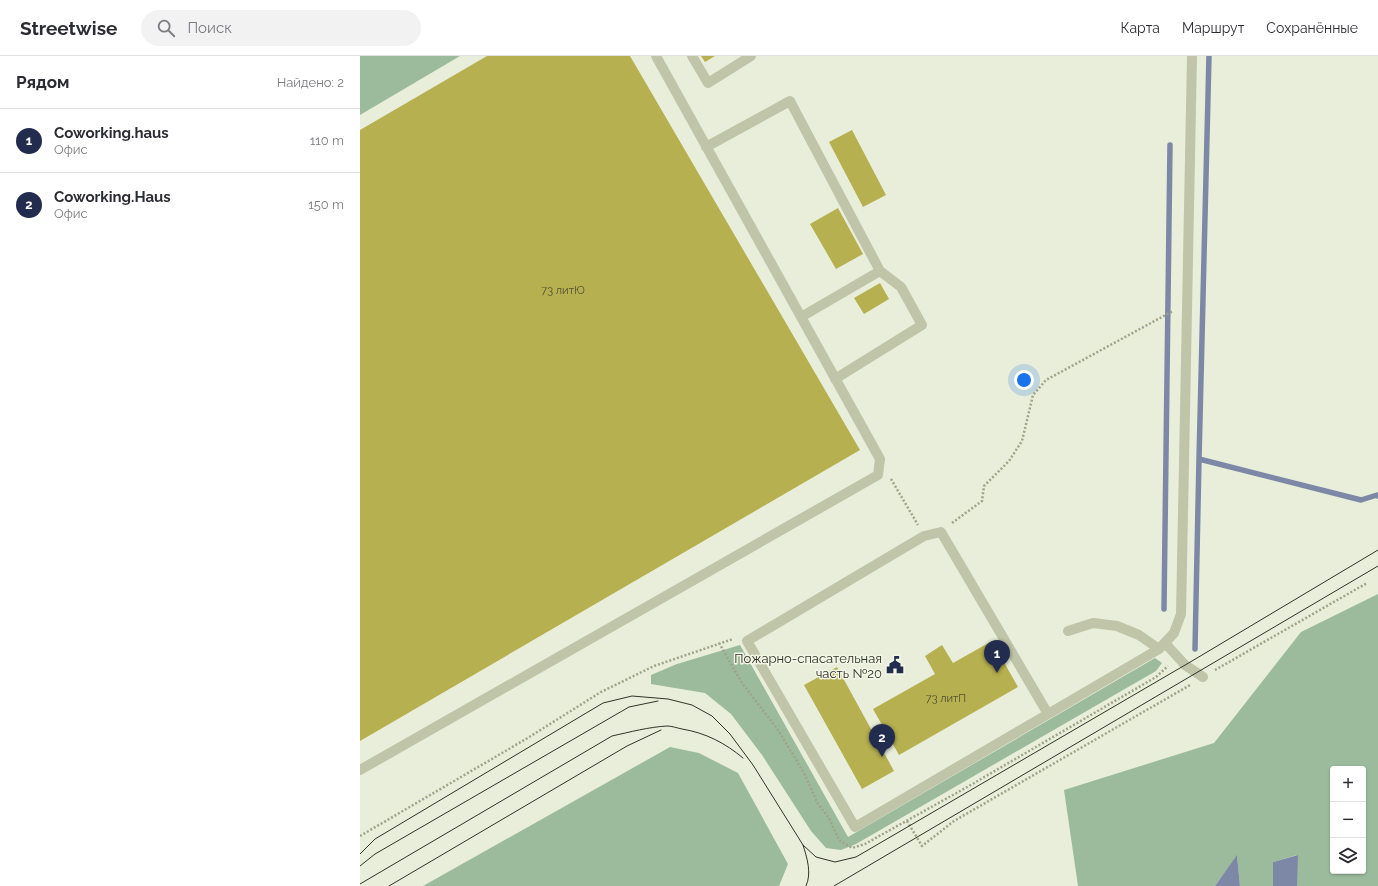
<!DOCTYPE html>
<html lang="ru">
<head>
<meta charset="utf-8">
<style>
  body { margin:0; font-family:Raleway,sans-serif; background:#f2f2f3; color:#2b2b33 }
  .controls { position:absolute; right:12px; bottom:12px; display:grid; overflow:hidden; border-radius:4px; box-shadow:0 1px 3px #0004 }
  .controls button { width:36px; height:36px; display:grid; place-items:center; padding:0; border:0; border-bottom:1px solid #e1e1e2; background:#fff; color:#2b2b33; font:20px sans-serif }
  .you { position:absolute; left:664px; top:324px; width:14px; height:14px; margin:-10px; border:3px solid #fff; border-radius:50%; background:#1a73e8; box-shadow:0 0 0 6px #1a73e833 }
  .badge { display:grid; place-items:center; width:26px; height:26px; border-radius:50%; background:#222c4e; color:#fff; font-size:13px; font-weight:700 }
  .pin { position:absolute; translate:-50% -33px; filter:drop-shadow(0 1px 2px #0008) }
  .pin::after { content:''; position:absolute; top:21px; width:14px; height:12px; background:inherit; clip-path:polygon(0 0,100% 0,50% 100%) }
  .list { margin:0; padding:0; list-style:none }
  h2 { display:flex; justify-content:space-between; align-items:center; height:52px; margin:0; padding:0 16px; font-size:17px }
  h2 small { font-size:13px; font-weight:400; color:#7c7c81 }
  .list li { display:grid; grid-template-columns:26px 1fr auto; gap:12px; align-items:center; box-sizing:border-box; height:64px; padding:0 16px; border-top:1px solid #e1e1e2 }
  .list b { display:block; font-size:15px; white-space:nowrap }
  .list p { margin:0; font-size:13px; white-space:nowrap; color:#7c7c81 }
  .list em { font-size:13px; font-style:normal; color:#7c7c81 }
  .icon { flex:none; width:22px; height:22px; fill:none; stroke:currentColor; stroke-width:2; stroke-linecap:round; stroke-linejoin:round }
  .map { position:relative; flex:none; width:1018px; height:830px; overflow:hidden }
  header { display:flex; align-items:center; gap:24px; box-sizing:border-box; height:56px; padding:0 20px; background:#fff; border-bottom:1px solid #e1e1e2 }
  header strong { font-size:19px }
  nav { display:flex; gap:22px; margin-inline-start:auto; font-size:14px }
  .search { width:280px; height:36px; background:#f2f2f3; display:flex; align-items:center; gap:10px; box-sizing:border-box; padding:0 14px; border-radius:22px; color:#7c7c81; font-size:15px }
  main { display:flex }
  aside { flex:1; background:#fff }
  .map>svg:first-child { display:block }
</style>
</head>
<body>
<header>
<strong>Streetwise</strong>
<div class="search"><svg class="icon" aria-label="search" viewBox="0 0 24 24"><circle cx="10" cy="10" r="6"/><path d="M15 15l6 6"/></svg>Поиск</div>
<nav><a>Карта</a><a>Маршрут</a><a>Сохранённые</a></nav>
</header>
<main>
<aside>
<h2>Рядом<small>Найдено: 2</small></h2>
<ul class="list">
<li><span class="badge">1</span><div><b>Coworking.haus</b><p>Офис</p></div><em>110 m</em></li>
<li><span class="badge">2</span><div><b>Coworking.Haus</b><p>Офис</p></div><em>150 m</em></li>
</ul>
</aside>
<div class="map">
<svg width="1018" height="830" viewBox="0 0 1018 830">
  <rect width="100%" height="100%" fill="#e9eeda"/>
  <path fill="#9cbb9d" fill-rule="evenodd" d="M 0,0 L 100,0 L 0,59 Z
    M 1018,538 L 1018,830 L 937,830 L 937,799 L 913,806 L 913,830 L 880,830 L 877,800 L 855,830 L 718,830 L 704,734 L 854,687 L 941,576 ZM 973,713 L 1003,713 L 1003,815 L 973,815 Z
    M 380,589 L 488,781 L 795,602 L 802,607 L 796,615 L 496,788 L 481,794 L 466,792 L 451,775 L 402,699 L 371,658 L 345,637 L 291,628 L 291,619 L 317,608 Z
    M 310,691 L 339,697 L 378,717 L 428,808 L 419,830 L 63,830 Z"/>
  <path fill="#7d88a7" d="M 877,799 L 880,830 L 855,830 Z
    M 938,799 L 937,830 L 913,830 L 913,806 Z"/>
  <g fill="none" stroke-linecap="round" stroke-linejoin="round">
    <path stroke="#7d88a7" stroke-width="5.5" d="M 849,0 L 839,403 L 1001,444 L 1017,439 L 1018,440
      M 804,553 L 810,89
      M 835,593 L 839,403"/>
  </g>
  <path fill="#b6b050" d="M 127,0 L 270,0 L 500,394 L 0,685 L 0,74 Z
    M 341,0 L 355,0 L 345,6 Z
    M 492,74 L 526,139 L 503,151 L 469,86 Z
    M 478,152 L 503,198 L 476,213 L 450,168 Z
    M 520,227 L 529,243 L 504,258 L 494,242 Z
    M 632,585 L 658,631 L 539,699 L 513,653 L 575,618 L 565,600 L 582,589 L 593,607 Z
    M 477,611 L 534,715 L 502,733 L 444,629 Z"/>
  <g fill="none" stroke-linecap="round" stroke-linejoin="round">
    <path stroke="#a0a387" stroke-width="2.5" stroke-dasharray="2 2" stroke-linecap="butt" d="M 531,423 L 558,469
      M 592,467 L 622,445 L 624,430 L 649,405 L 662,385 L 673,339 L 686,324 L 813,255
      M 359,587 L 382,627 L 418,674 L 432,697 L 445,719 L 458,748 L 469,762 L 479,784 L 492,792 L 505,788 L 609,730 L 796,621 L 808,610
      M 855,614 L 1007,527
      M 547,765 L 562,790 L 594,765 L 830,629
      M 0,780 L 166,683 L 241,636 L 294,610 L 373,583"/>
    <path stroke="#c0c4a8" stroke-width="10" d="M 332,0 L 348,27 L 391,0
      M 346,91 L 430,45 L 520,215 L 541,231 L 562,269 L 475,323
      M 441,261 L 520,215
      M 708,575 L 733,567 L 757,570 L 779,579 L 799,593
      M 805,587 L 825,609 L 843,621
      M 688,658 L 581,476 L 564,480 L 387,585 L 495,771 L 799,593 L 814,577 L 821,558 L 832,0
      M 0,714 L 518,419 L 520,403 L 296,0"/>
    <path stroke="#323227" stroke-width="1" d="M 443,789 C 447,802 452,817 446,830
      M 0,798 L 15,783 L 243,647 L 272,640 L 308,643 L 332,649 L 352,660 L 370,678 L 393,709 L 443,789 L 456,801 L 475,806 L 496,801 L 832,605 L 1018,494
      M 0,810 L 15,798 L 269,651 L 298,645
      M 0,828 L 252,680 C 270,676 289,671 307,670 C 312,670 317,672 322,673 C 346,677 365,687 383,702
      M 29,830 L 267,690 L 301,674
      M 474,830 L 1018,510"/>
  </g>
  <defs>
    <g id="civic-bare" transform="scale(1.38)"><path d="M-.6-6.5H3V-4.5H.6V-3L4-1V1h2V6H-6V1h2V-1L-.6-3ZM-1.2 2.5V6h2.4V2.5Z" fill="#222c4e" stroke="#f2f6e6" stroke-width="2.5" paint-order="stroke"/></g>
  </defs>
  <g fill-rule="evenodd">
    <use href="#civic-bare" x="535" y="609"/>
  </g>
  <g text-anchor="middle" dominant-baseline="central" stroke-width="3" stroke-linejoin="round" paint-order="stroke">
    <g font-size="11" fill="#535231">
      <text x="203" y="234">73 литЮ</text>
      <text x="586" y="642">73 литП</text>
    </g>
    <g font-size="13" fill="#323227" stroke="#f2f6e6" text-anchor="end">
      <text x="522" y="602">Пожарно-спасательная<tspan x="522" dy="15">часть №20</tspan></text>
    </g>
  </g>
</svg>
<div class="controls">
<button>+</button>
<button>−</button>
<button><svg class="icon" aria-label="layers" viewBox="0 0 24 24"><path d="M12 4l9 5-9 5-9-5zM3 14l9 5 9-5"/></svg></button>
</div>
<div class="you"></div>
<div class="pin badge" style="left:637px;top:617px">1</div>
<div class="pin badge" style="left:522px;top:701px">2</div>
</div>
</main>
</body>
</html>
